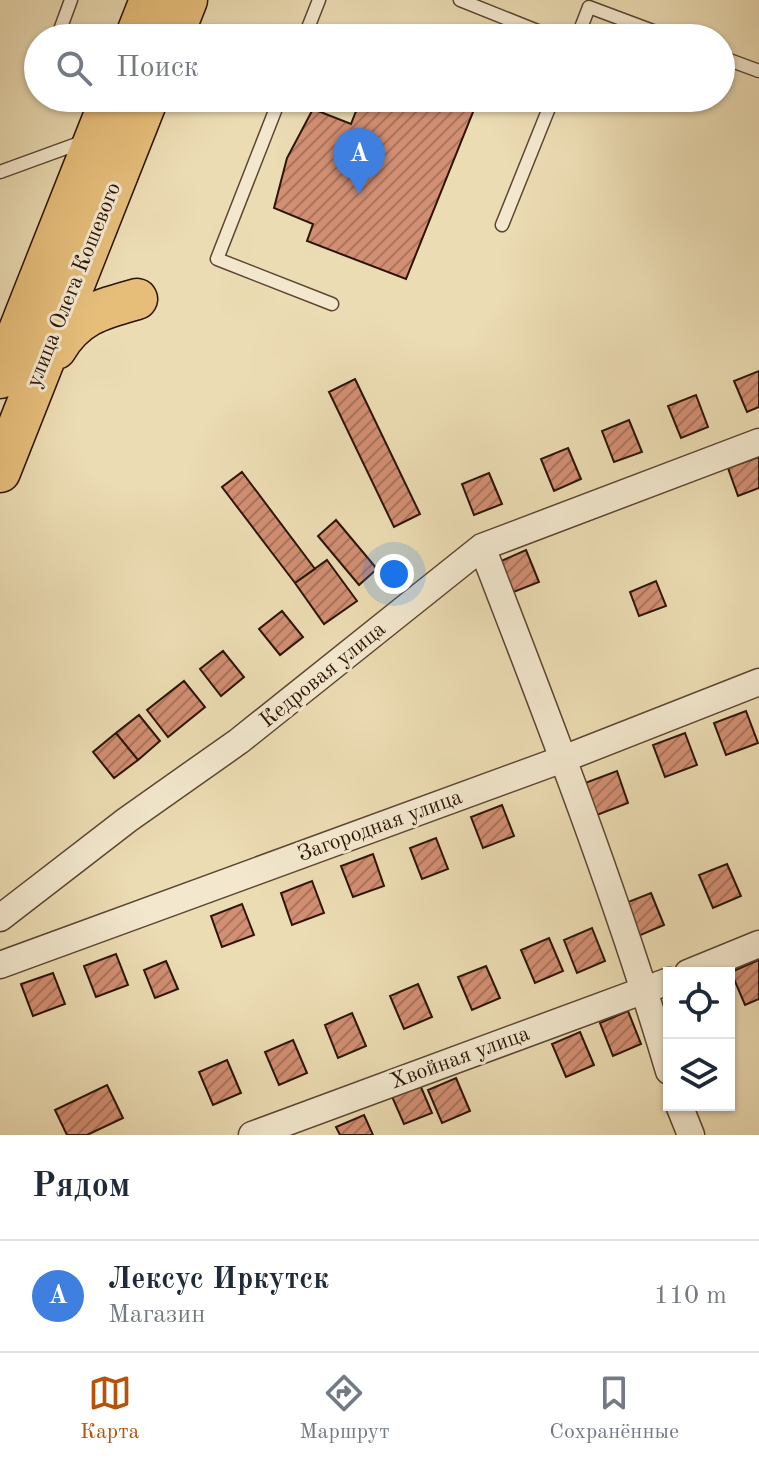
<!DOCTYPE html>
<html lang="ru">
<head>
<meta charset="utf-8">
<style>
  body { margin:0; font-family:"Old Standard TT",serif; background:#f6f6f7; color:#1f2937 }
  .controls { position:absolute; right:24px; bottom:24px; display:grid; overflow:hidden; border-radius:0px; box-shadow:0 2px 6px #0004 }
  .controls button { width:72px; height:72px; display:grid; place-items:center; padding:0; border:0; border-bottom:2px solid #e0e1e3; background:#fff; color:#1f2937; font:40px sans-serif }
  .you { position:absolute; left:394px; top:574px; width:28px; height:28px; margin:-20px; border:6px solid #fff; border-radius:50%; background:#1a73e8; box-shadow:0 0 0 12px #1a73e833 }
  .badge { display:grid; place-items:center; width:52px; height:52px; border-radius:50%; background:#b45309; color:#fff; font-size:26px; font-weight:700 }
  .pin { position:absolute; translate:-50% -66px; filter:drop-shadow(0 2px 4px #0008) }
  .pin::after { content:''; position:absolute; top:42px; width:28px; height:24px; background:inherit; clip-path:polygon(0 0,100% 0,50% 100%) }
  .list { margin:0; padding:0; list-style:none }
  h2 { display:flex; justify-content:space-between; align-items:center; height:104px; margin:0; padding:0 32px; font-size:34px }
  h2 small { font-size:26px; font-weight:400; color:#747a83 }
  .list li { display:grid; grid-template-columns:52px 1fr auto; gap:24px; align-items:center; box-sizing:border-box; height:112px; padding:0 32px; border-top:2px solid #e0e1e3 }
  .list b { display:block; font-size:30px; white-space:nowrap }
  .list p { margin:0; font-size:26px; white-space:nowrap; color:#747a83 }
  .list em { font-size:26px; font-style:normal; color:#747a83 }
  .icon { flex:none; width:44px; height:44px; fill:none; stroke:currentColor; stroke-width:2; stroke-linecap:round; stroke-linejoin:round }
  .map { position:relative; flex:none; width:759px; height:1135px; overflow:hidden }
  .search { position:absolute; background:#fff; box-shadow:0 2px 6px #0004; left:24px; right:24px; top:24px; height:88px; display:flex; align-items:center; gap:20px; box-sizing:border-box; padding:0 28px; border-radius:44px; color:#747a83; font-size:30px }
  .sheet { height:216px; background:#fff }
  nav { display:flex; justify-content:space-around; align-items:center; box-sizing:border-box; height:112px; border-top:2px solid #e0e1e3; background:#fff; font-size:22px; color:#747a83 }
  nav a { display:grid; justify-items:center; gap:4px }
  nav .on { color:#b45309 }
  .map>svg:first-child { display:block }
</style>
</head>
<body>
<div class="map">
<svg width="759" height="1135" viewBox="0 0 759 1135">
  <defs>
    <pattern id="building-hatch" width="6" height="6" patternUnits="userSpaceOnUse" patternTransform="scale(2)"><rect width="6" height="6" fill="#d38f73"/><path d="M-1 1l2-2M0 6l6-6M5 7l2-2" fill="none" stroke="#ab745c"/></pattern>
  </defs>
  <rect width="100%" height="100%" fill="#ecdcb3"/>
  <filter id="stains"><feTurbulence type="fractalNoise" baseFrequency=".0025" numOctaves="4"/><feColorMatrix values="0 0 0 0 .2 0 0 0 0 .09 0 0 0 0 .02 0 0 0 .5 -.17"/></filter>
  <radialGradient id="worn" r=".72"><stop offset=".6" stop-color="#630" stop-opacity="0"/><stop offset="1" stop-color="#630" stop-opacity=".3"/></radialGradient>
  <path fill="url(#building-hatch)" stroke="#2c1407" stroke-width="2" d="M 361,98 L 467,98 L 477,102 L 406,279 L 307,241 L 313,224 L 274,208 L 287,158 L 313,109 L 351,124 Z
    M 759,371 L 759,407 L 747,412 L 734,381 Z
    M 355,379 L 420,514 L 394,527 L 329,392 Z
    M 696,395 L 708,427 L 681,438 L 668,406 Z
    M 629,420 L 642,452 L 614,462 L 602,431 Z
    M 568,448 L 581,479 L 554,491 L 541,459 Z
    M 759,457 L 759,488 L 738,496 L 728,468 Z
    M 242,472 L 315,569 L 295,583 L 222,487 Z
    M 489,473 L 502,504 L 474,515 L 462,484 Z
    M 336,520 L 377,569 L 359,585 L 318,536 Z
    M 526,550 L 539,582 L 511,593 L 499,562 Z
    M 327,560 L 357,601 L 324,624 L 295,583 Z
    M 656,581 L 666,606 L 639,616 L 630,592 Z
    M 282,611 L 303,637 L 280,655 L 259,629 Z
    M 223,651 L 244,677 L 221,696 L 200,669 Z
    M 184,681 L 205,707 L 168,737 L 147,710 Z
    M 746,711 L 758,743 L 726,755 L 714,723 Z
    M 139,715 L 160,741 L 138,760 L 116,733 Z
    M 116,733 L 138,760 L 114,778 L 93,752 Z
    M 685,733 L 697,765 L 665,777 L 653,745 Z
    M 617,771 L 628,803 L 597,815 L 585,783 Z
    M 502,805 L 514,836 L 483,848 L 471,817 Z
    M 436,838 L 448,869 L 422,879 L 410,848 Z
    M 373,854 L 384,886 L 353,897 L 341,866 Z
    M 727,864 L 741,896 L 713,908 L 699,875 Z
    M 312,881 L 324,913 L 292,925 L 281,893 Z
    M 651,893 L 664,925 L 636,937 L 623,904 Z
    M 242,904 L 254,935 L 222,947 L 211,916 Z
    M 592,928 L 605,961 L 577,973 L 564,940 Z
    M 549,938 L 563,971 L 535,983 L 521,950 Z
    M 116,954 L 128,985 L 96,997 L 84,966 Z
    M 759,960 L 759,999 L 745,1005 L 731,972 Z
    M 166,961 L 178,989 L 155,998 L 144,970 Z
    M 486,966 L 500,998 L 472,1010 L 458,977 Z
    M 53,973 L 65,1004 L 33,1016 L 21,984 Z
    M 418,984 L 432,1017 L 404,1029 L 390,996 Z
    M 628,1011 L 641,1044 L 613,1056 L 600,1023 Z
    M 352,1013 L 366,1046 L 338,1058 L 325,1025 Z
    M 580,1032 L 594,1065 L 566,1077 L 552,1044 Z
    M 293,1040 L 307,1073 L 279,1085 L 265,1052 Z
    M 227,1060 L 241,1093 L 213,1105 L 199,1072 Z
    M 456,1078 L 470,1111 L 442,1123 L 428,1090 Z
    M 418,1080 L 432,1113 L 404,1124 L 390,1092 Z
    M 107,1085 L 123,1118 L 87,1135 L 67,1135 L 55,1110 Z
    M 364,1115 L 373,1135 L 340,1135 L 336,1127 Z"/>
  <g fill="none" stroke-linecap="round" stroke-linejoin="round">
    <g stroke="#5c4632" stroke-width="15">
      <path id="service" d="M 460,0 L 555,38
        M 184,26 L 215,38
        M 57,38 L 71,0
        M 304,38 L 319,0
        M 577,38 L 589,7 L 672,38
        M 721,57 L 759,71
        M 280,98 L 217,259 L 332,304
        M 0,172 L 85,141
        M 502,225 L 553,98"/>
    </g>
    <g stroke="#5c4632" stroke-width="29">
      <path id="minor" d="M 482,547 C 549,720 616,893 669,1071
        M 0,918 L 127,820 L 239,741 L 482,547 L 759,442
        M 0,965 L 563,759 L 759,682
        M 688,973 L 759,944
        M 679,1105 L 691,1135
        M 252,1135 L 669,981"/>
    </g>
    <g stroke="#2c1407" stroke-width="43">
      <path id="primary" d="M 135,38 L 150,0
        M 172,38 L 187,0
        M 56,349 C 76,315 101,309 137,299
        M 0,378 L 111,98
        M 0,472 L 148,98"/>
    </g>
    <use href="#service" stroke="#f3e8ce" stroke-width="12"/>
    <use href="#minor" stroke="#f3e8ce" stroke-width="26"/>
    <use href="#primary" stroke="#e6be7a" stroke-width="40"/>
  </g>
  <g text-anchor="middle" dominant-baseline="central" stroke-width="6" stroke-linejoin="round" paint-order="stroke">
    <g font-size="22" fill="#2c1407" stroke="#f3e8ce">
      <text transform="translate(74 285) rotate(-68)">улица Олега Кошевого</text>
      <text transform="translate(323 675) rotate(-39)">Кедровая улица</text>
      <text transform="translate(380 826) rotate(-20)">Загородная улица</text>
      <text transform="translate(460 1058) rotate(-20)">Хвойная улица</text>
    </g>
  </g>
  <rect width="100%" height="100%" filter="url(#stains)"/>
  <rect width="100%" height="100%" fill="url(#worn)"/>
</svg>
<div class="controls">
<button><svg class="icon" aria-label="locate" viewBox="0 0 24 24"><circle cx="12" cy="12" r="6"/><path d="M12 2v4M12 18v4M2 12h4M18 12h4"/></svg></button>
<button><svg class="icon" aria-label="layers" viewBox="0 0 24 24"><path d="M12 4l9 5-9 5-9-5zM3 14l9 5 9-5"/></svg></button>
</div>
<div class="you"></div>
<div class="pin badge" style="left:359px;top:194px;background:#3f7fe0">A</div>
<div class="search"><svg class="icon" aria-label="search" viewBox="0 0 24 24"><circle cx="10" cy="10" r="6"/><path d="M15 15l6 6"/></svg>Поиск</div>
</div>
<section class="sheet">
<h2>Рядом<small></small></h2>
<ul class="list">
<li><span class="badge" style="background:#3f7fe0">A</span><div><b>Лексус Иркутск</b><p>Магазин</p></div><em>110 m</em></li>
</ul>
</section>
<nav>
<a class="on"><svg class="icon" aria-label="map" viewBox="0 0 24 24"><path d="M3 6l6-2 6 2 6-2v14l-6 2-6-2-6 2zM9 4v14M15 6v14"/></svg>Карта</a>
<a><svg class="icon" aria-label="directions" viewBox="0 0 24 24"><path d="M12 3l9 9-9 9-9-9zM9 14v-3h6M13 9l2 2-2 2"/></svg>Маршрут</a>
<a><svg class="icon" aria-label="saved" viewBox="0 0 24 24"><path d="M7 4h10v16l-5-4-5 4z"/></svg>Сохранённые</a>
</nav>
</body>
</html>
